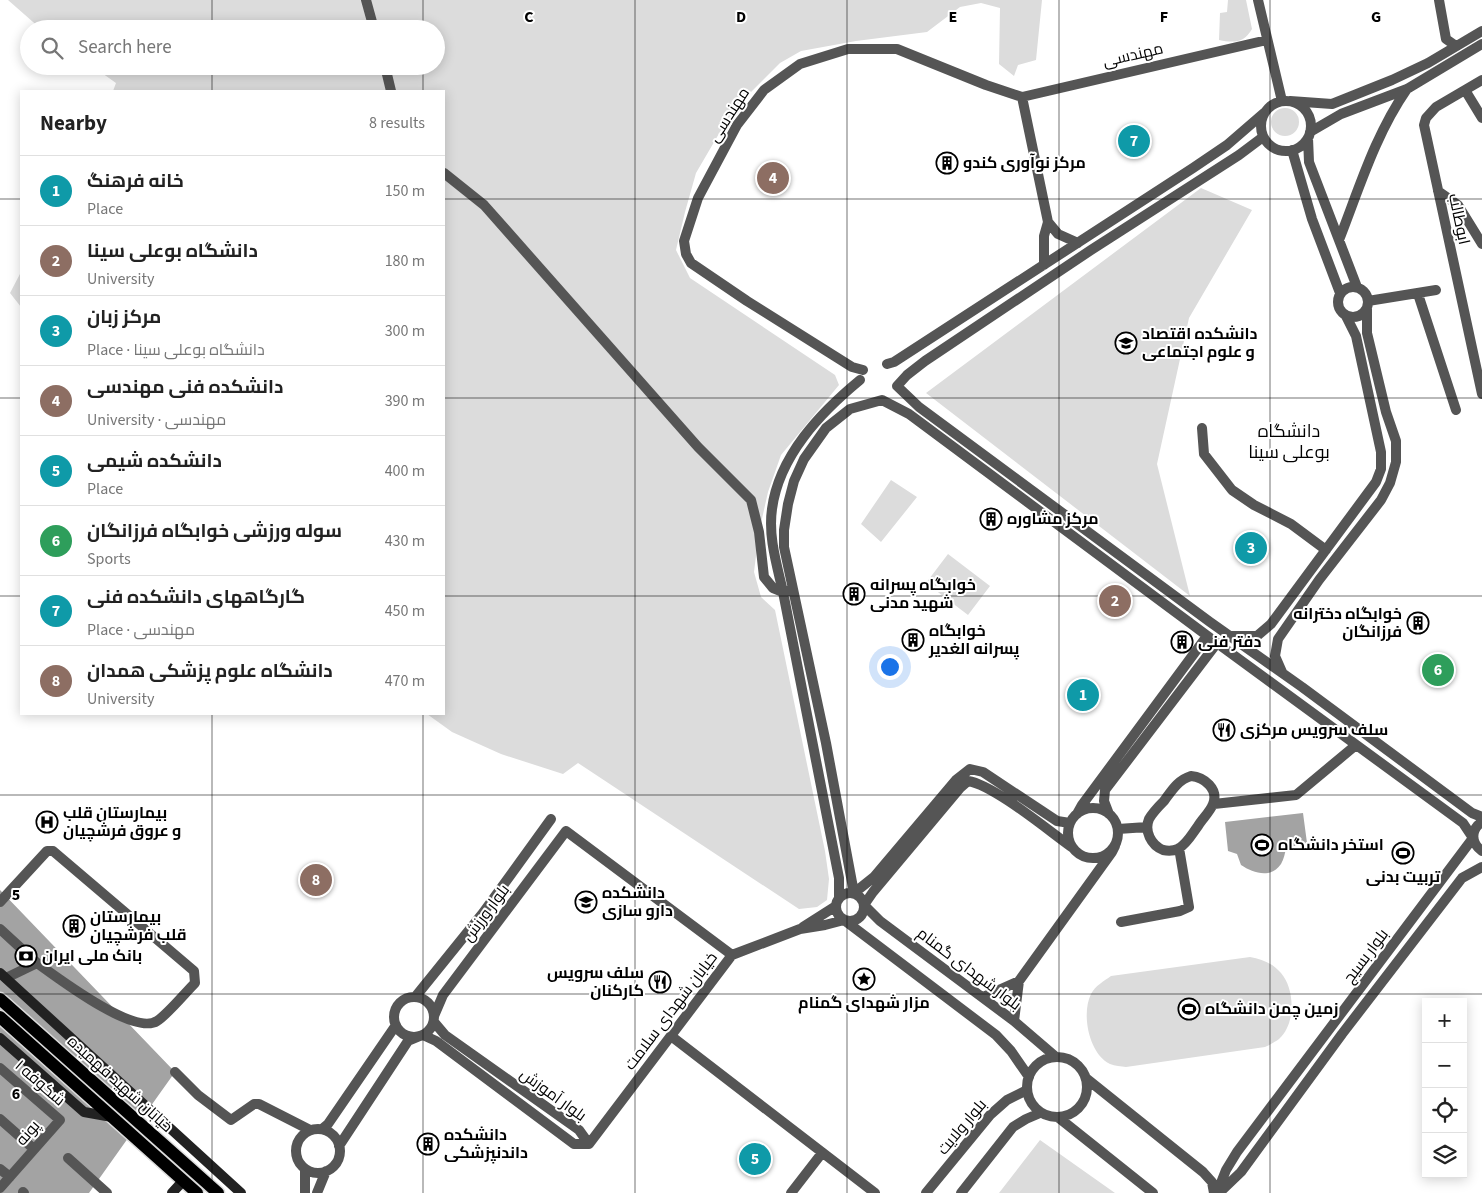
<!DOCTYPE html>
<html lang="en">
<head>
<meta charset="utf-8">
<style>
  body { margin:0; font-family:"Source Sans 3",Cairo,sans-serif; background:#f2f2f2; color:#222 }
  .controls { position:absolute; right:15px; bottom:15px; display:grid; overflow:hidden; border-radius:0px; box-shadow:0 2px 12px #0003 }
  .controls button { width:45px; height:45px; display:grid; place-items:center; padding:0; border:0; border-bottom:1px solid #e0e0e0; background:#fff; color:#222; font:25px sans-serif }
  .you { position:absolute; left:889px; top:666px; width:18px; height:18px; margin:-12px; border:4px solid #fff; border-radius:50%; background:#1a73e8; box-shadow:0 0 0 8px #1a73e833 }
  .badge { display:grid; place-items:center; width:32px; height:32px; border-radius:50%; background:#d93025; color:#fff; font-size:16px; font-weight:700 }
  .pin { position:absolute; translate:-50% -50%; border:2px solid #fff; box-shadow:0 1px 5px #0006 }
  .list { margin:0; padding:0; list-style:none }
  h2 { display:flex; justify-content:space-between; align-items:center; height:65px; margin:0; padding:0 20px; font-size:21px }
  h2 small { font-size:16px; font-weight:400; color:#767676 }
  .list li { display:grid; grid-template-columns:32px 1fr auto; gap:15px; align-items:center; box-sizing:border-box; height:70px; padding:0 20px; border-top:1px solid #e0e0e0 }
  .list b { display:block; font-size:19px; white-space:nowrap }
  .list p { margin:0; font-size:16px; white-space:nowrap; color:#767676 }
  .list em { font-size:16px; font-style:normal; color:#767676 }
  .icon { flex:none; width:28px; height:28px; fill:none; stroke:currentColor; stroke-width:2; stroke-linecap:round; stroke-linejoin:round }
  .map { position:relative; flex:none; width:1482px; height:1193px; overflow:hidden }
  .search { position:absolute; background:#fff; box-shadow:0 2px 12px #0003; left:20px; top:20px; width:425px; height:55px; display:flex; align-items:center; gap:12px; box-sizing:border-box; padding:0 18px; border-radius:28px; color:#767676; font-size:19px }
  .panel { position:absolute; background:#fff; box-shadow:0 2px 12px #0003; left:20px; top:90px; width:425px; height:625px; border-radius:0px }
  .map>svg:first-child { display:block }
</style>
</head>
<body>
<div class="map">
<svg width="1482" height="1193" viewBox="0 0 1482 1193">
  <rect width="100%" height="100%" fill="#fff"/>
  <path fill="#dcdcdc" d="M 8,0 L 1042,0 L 1036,60 L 1018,65 L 1014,76 L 999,64 L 1000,8 L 981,3 L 960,7 L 927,32 L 856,41 L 801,51 L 780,63 L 749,94 L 724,125 L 696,173 L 685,212 L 676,250 L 690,278 L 835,375 L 839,385 L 781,455 L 768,492 L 759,532 L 754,572 L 761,597 L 775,610 L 825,851 L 829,879 L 827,900 L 817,907 L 799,909 L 578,763 L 563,774 L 501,754 L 452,732 L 427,714 L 444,714 L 444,91 L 113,91 L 116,83 L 92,66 L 436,66 L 436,29 L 41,29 Z
    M 1228,0 L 1246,0 L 1252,29 C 1244,43 1234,43 1219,40 L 1220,13 L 1227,12 Z
    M1271 122a14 14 0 1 1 28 0a14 14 0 1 1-28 0Z
    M 1201,188 L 1252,210 L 1189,318 L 1157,464 L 1190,596 L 926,393 Z
    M 21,272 L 21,307 L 10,293 Z
    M 891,480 L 917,497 L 881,542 L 861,524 Z
    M 948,554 L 990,586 L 968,615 L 926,583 Z
    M 1439,653 L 1452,664 L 1437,684 L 1424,675 Z
    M 1250,957 C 1262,959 1272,963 1281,973 C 1295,989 1296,1024 1279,1039 C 1275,1042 1269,1045 1265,1047 L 1126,1067 C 1121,1066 1115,1066 1110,1064 C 1089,1054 1081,1014 1091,994 C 1095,986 1104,981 1111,976 Z
    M 1040,1140 L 1115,1193 L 999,1193 Z"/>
  <path fill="#a3a3a3" d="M 1303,813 L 1307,843 L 1286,848 C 1285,853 1284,859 1281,864 C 1271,879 1253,873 1241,865 L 1237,854 L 1228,851 L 1225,822 Z
    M 0,890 L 175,1072 L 89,1193 L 0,1193 Z"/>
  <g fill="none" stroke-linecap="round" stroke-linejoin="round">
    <g stroke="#dbdbdb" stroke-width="15">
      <path id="primary" d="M 0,999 L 218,1193
        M 0,1017 L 197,1193"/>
    </g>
    <path stroke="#555" stroke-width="10" d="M 366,0 L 374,29
      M 1258,0 L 1282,101
      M 1439,0 L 1446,39 L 1456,46
      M 385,66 L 391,91
      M 1482,80 L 1436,107 L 1426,118 L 1424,125 L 1482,394
      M 1465,90 L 1482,118
      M 1022,97 L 1048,222
      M 1290,101 L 1332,104 L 1392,80 L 1428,63 L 1482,31
      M1261 126a25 25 0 1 1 50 0a25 25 0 1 1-50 0Z
      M 1310,132 L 1341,114 L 1407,89 L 1482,44
      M 1263,137 L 1239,155 L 1091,250 L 925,361 L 907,375 L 897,386 L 919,407 L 1210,622 L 1302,687 L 1472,813 L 1482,817
      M 1308,138 L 1309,162 L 1357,287
      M 1292,150 L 1312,219 L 1340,293
      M 444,173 L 484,205 L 698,447 L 751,500 L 759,532 L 764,577 L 773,588 L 783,592 L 793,590
      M 1438,191 L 1458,205 L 1482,244
      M 1339,240 C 1359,189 1375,135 1407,89
      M 1044,265 L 1044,236 L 1048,222 L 1058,234 L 1078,243
      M1338 302a15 15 0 1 1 30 0a15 15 0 1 1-30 0Z
      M 1418,294 L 1456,410
      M 1368,301 L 1436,290
      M 887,364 L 894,362 L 1193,168 L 1227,145 L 1264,113
      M 863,370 L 852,367 L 747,301 L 691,263 L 686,254 L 684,241 L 698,198 L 737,125 L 764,90 L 800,64 L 848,49 L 897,49 L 986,85 L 1022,97 L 1267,40
      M 1202,428 L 1204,454 L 1232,490 L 1254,505 L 1291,524 L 1326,550
      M 1230,636 L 1257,636 L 1271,624 L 1376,482 L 1381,469 L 1381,452 L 1356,336 L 1346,316
      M 1282,672 L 1275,656 L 1278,639 L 1319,580 L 1381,500 L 1390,483 L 1396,462 L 1396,441 L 1386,412 L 1367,333 L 1367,309
      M 1191,776 C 1204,777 1219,789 1213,804 C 1210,812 1202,819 1198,826 C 1192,834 1187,844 1178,849 C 1173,851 1168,851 1163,850 C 1151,845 1144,831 1149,819 C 1153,812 1159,806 1164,801 C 1172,790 1178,780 1191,776 Z
      M 1214,804 L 1296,795 L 1356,745
      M1068 833a25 25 0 1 1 50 0a25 25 0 1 1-50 0Z
      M 1077,814 L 1082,805 L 1207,636
      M 1109,814 L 1104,801 L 1105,790 L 1217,643
      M 1482,822 C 1470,830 1471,843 1482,851
      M 1070,823 L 1057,821 L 983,772 L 970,769 L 956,780 L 874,877 L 854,893 L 826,743 L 784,547 L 784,530 L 788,504 L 794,481 L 804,459 L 826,428 L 850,409 L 882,400 L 909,414 L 1217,643 L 1463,823 L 1473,838 L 1237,1152 L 1226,1170 L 1217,1193
      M 1118,829 L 1147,827
      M836 907a14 14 0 1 1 28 0a14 14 0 1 1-28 0Z
      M 839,897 L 839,878 L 783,592 C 777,565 768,537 772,509 C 779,456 820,413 860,380
      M 0,902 L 47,851 L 53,851 L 194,971 L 195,983 C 186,992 167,1015 157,1021 C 134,1036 58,978 37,963 L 6,978
      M 1121,922 L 1180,911 L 1189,907 L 1179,848
      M 803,927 L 836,906
      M 0,929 L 37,963
      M 416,996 L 483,913 L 551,819
      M 983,997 L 1019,981
      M394 1017a20 20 0 1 1 40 0a20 20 0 1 1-40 0Z
      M 434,1016 L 443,995 L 566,831 L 732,955
      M 1014,1021 L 1019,981 L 1112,852 L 1115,846
      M 434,1022 L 445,1035 L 579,1130 L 589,1144
      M 423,1035 L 436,1041 L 574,1144 L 589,1144
      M 671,1036 L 875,1193
      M1027 1087a30 30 0 1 1 60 0a30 30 0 1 1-60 0Z
      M 1056,1057 L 1014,1021 L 880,921 L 864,905 L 873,892 L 960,788 L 968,781 C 994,785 1049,831 1073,848
      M 0,1068 L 60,1120 L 0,1188
      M 175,1072 L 198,1095 L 231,1120 L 254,1104 L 259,1104 L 310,1130
      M 1087,1079 L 1203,1172 L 1212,1182 L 1214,1193
      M 1059,1118 L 1153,1193
      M 0,1119 L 34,1149
      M 322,1129 L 328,1124 L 396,1025
      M296 1151a22 22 0 1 1 44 0a22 22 0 1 1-44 0Z
      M 589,1144 L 732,955 L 800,929 L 825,925 L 844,920 L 996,1035 L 1011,1051 L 1029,1077
      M 339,1146 L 408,1041 L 420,1036
      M 68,1158 L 107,1193
      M 0,1169 L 10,1177
      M 23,1192 L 24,1193
      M 305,1193 L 305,1169
      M 317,1193 L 326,1171
      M 791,1193 L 822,1153
      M 926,1193 L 990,1115 L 1007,1100 L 1027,1090
      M 961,1193 L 1013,1127 L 1026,1119 L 1040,1113
      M 1219,1193 L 1241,1172 L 1342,1034 L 1462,878 L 1482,867"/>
    <path stroke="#222" stroke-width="10" d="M 0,973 L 241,1193
      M 0,1038 L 84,1112 L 112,1117
      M 172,1193 L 183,1181"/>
    <use href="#primary" stroke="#000" stroke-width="12"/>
  </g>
  <path fill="none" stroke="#000" stroke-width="1" stroke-opacity="0.55" d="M 212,0 L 212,29M 423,0 L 423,29M 635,0 L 635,1193M 847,0 L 847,1193M 1059,0 L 1059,1193M 1270,0 L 1270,1193M 212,66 L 212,91M 423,66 L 423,91M 0,199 L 21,199M 444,199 L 1482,199M 0,398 L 21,398M 444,398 L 1482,398M 0,596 L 21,596M 444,596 L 1482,596M 212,714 L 212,1193M 423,714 L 423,1193M 0,795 L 1482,795M 0,994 L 1482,994"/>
  <defs>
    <g id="building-ring" transform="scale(1.125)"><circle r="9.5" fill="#fff" stroke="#000" stroke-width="1.5"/><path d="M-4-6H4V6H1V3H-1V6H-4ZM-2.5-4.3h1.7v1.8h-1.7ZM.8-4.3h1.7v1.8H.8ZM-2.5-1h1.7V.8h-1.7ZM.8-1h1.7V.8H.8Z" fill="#000"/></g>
    <g id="university-ring" transform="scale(1.125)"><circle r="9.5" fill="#fff" stroke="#000" stroke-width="1.5"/><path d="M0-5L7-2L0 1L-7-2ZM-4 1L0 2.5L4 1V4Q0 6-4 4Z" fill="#000"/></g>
    <g id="restaurant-ring" transform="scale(1.125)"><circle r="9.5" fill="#fff" stroke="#000" stroke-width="1.5"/><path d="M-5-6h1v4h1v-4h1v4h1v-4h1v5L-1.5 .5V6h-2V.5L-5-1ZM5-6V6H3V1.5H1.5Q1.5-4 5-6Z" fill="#000"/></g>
    <g id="hospital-ring" transform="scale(1.125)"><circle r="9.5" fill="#fff" stroke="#000" stroke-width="1.5"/><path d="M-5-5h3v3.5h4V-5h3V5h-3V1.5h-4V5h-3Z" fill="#000"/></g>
    <g id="stadium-ring" transform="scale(1.125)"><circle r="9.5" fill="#fff" stroke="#000" stroke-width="1.5"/><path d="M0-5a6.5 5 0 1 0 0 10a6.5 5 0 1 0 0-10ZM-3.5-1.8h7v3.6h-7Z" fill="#000"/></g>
    <g id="bank-ring" transform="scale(1.125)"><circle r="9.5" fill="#fff" stroke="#000" stroke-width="1.5"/><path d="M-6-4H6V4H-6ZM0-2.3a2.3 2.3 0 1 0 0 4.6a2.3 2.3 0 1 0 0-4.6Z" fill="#000"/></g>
    <g id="sight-ring" transform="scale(1.125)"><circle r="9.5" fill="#fff" stroke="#000" stroke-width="1.5"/><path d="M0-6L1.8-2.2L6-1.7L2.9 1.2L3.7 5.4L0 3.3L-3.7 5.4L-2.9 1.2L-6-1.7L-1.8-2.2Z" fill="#000"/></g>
  </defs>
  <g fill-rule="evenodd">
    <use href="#building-ring" x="947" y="163"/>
    <use href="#university-ring" x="1126" y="343"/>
    <use href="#building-ring" x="991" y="519"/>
    <use href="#building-ring" x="854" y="594"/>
    <use href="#building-ring" x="1418" y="623"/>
    <use href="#building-ring" x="913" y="640"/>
    <use href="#building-ring" x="1182" y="642"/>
    <use href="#restaurant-ring" x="1224" y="730"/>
    <use href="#hospital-ring" x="47" y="822"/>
    <use href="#stadium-ring" x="1262" y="845"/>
    <use href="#stadium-ring" x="1403" y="853"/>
    <use href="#university-ring" x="586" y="902"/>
    <use href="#building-ring" x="74" y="926"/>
    <use href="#bank-ring" x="26" y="956"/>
    <use href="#sight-ring" x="864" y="979"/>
    <use href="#restaurant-ring" x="660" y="982"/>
    <use href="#stadium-ring" x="1189" y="1009"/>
    <use href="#building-ring" x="428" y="1144"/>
  </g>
  <g text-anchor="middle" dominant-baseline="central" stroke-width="4" stroke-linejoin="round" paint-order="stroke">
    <g font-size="16" fill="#000" stroke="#fff">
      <text transform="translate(1133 55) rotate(-13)">مهندسی</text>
      <text transform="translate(729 115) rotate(-57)">مهندسی</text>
      <text transform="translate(1459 219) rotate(78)">ابوطالب</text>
      <text transform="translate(486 913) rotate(-53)">بلوار ورزش</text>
      <text transform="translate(1366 956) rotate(-53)">بلوار بسیج</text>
      <text transform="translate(969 969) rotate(37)">بلوار شهدای گمنام</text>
      <text transform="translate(671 1011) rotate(-53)">خیابان شهدای سلامت</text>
      <text transform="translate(40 1083) rotate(41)">شکوفه ۱</text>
      <text transform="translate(120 1084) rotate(42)">خیابان شهید فهمیده</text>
      <text transform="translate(553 1095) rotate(36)">بلوار آموزش</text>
      <text transform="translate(962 1127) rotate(-50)">بلوار ولایت</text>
      <text transform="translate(28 1133) rotate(-49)">پونه</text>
    </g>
    <g font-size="16" font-weight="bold" fill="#000" stroke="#fff" text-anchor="start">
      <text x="963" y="163">مرکز نوآوری کندو</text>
      <text x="1142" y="334">دانشکده اقتصاد<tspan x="1142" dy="18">و علوم اجتماعی</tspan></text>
      <text x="1007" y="519">مرکز مشاوره</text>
      <text x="870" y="585">خوابگاه پسرانه<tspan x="870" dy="18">شهید مدنی</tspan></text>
      <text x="1402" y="614" text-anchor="end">خوابگاه دخترانه<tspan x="1402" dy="18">فرزانگان</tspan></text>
      <text x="929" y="631">خوابگاه<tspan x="929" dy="18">پسرانه الغدیر</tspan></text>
      <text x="1198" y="642">دفتر فنی</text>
      <text x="1240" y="730">سلف سرویس مرکزی</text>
      <text x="63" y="813">بیمارستان قلب<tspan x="63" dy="18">و عروق فرشچیان</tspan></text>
      <text x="1278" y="845">استخر دانشگاه</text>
      <text x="1403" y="877" text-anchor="middle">تربیت بدنی</text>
      <text x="602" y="893">دانشکده<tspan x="602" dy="18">دارو سازی</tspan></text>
      <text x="90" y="917">بیمارستان<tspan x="90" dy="18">قلب فرشچیان</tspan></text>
      <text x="42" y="956">بانک ملی ایران</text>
      <text x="644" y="973" text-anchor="end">سلف سرویس<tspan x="644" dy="18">کارکنان</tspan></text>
      <text x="864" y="1003" text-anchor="middle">مزار شهدای گمنام</text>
      <text x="1205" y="1009">زمین چمن دانشگاه</text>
      <text x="444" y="1135">دانشکده<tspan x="444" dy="18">داندنپزشکی</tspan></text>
    </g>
    <g font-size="18" fill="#000" stroke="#fff">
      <text x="1289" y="431">دانشگاه<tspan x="1289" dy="21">بوعلی سینا</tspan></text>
    </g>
  </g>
  <g font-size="16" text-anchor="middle" font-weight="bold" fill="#000" stroke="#fff" stroke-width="4" stroke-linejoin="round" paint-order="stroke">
    <text x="529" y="22">C</text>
    <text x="741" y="22">D</text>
    <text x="953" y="22">E</text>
    <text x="1164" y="22">F</text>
    <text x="1376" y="22">G</text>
    <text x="16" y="900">5</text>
    <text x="16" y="1099">6</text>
  </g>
</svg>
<div class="controls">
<button>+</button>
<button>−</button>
<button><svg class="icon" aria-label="locate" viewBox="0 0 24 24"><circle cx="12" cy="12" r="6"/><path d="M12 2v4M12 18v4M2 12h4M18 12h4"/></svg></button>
<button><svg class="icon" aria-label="layers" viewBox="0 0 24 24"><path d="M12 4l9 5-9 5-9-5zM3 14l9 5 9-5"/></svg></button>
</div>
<div class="you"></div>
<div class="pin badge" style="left:1083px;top:695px;background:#0f9aa8">1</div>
<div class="pin badge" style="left:1115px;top:601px;background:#8d6e63">2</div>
<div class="pin badge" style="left:1251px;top:548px;background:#0f9aa8">3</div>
<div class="pin badge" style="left:773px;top:178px;background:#8d6e63">4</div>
<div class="pin badge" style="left:755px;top:1159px;background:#0f9aa8">5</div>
<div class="pin badge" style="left:1438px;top:670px;background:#2e9e5b">6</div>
<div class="pin badge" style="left:1134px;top:141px;background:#0f9aa8">7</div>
<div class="pin badge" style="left:316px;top:880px;background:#8d6e63">8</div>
<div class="search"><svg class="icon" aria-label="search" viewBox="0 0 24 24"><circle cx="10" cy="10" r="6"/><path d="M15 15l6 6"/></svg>Search here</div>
<section class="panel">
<h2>Nearby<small>8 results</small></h2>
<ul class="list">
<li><span class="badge" style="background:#0f9aa8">1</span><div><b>خانه فرهنگ</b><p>Place</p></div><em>150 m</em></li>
<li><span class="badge" style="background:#8d6e63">2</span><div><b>دانشگاه بوعلی سینا</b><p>University</p></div><em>180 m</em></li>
<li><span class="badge" style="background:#0f9aa8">3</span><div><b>مرکز زبان</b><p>Place · دانشگاه بوعلی سینا</p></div><em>300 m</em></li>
<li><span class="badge" style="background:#8d6e63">4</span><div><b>دانشکده فنی مهندسی</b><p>University · مهندسی</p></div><em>390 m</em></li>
<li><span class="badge" style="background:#0f9aa8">5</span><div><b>دانشکده شیمی</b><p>Place</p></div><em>400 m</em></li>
<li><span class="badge" style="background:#2e9e5b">6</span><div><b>سوله ورزشی خوابگاه فرزانگان</b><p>Sports</p></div><em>430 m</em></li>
<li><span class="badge" style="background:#0f9aa8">7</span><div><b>گارگاههای دانشکده فنی</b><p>Place · مهندسی</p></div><em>450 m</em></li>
<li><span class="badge" style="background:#8d6e63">8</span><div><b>دانشگاه علوم پزشکی همدان</b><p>University</p></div><em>470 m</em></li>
</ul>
</section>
</div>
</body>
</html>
